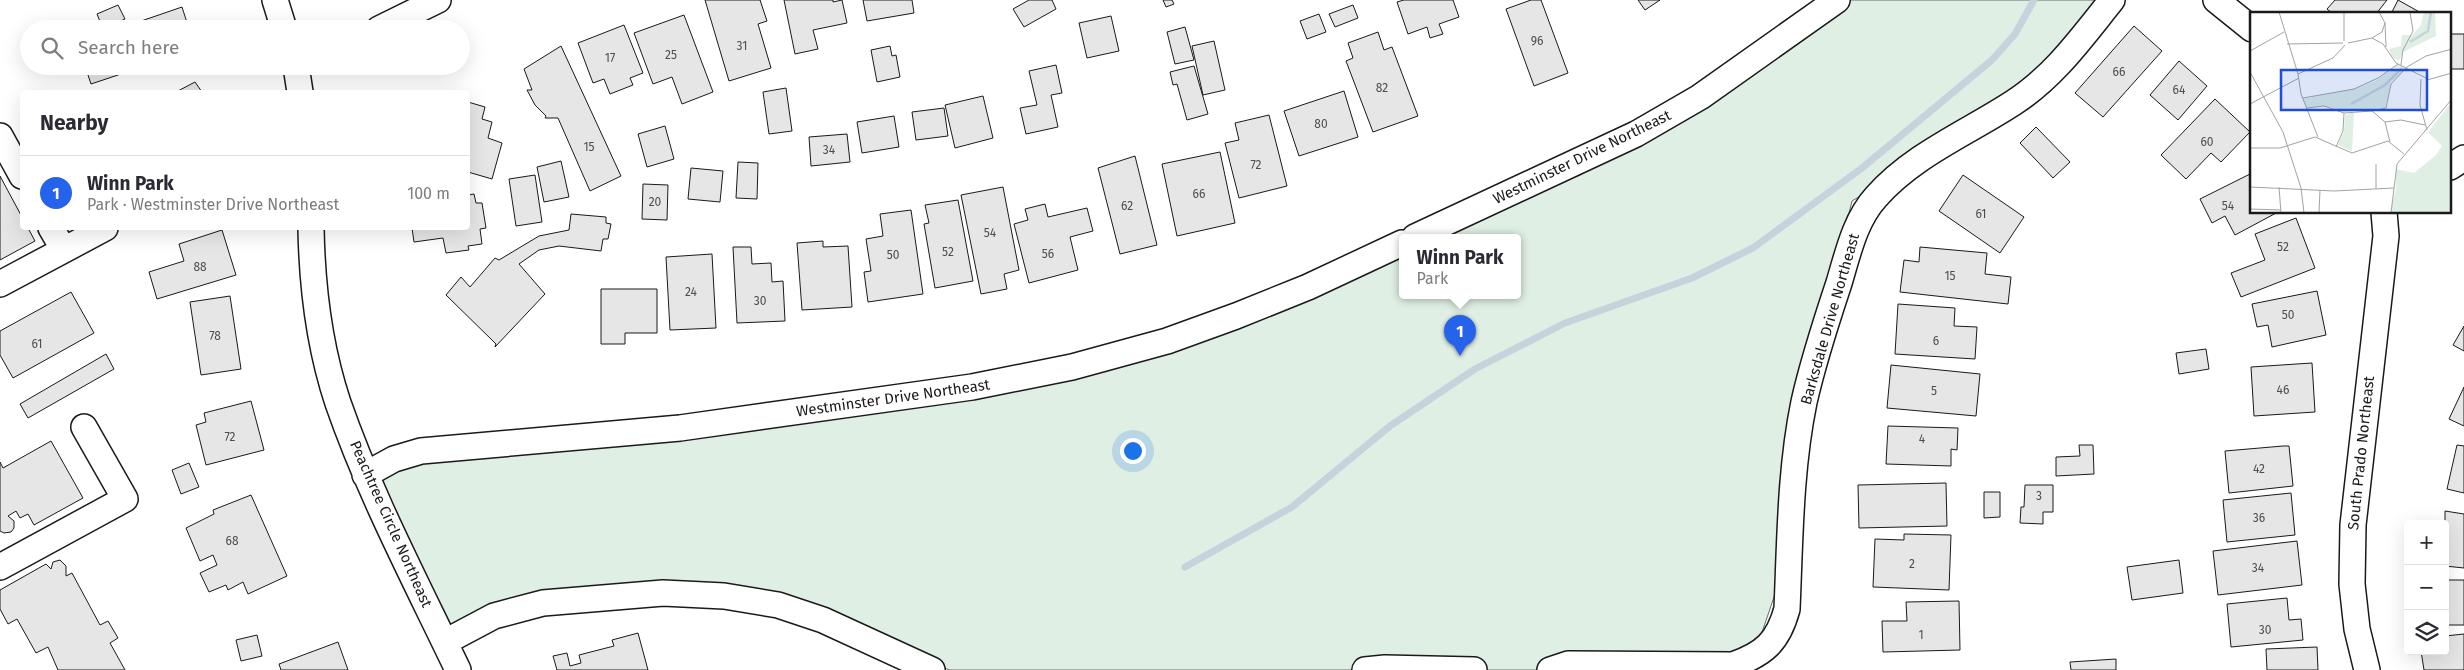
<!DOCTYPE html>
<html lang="en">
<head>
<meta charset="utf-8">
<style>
  body { margin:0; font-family:"Fira Sans",sans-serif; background:#f7f7f7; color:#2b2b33 }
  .controls { position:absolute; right:15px; bottom:15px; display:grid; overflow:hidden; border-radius:5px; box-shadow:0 5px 20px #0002 }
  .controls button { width:45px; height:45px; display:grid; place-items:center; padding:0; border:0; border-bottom:1px solid #e1e1e2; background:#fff; color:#2b2b33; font:25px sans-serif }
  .you { position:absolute; left:1132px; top:450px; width:18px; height:18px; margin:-12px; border:4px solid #fff; border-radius:50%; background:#1a73e8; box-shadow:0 0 0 8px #1a73e833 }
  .badge { display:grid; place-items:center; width:32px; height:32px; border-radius:50%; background:#2563eb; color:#fff; font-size:16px; font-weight:700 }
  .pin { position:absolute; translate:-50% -41px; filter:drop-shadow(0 1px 2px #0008) }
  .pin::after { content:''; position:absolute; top:26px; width:18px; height:15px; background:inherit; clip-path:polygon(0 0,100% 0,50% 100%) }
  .popup { position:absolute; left:1399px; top:234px; width:122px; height:65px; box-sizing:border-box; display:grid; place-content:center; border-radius:5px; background:#fff; filter:drop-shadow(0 1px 4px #0005); font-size:16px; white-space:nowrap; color:#7c7c81 }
  .popup b { font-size:19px; color:#2b2b33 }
  .popup::after { content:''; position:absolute; left:50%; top:100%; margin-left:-10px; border:10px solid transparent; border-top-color:#fff }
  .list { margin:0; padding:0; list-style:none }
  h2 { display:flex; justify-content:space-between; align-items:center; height:65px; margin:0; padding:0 20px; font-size:21px }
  h2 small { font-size:16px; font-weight:400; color:#7c7c81 }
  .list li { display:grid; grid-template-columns:32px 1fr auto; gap:15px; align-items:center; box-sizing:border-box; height:75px; padding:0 20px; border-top:1px solid #e1e1e2 }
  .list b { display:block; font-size:19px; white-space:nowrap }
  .list p { margin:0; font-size:16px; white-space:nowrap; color:#7c7c81 }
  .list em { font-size:16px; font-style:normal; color:#7c7c81 }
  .icon { flex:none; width:28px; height:28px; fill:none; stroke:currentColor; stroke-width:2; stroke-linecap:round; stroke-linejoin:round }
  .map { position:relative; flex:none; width:2464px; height:670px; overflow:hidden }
  .search { position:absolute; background:#fff; box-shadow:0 5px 20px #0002; left:20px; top:20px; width:450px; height:55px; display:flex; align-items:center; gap:12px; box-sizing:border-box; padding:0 18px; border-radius:28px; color:#7c7c81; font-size:19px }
  .panel { position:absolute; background:#fff; box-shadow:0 5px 20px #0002; left:20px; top:90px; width:450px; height:140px; border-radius:5px }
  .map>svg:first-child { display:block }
</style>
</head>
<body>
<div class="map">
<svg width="2464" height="670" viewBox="0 0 2464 670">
  <rect width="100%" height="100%" fill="#fff"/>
  <path fill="#e0efe3" stroke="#6a6a6a" d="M 1839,0 L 2106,0 L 2053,81 L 1852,201 L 1802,403 L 1785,565 L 1759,641 L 1692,667 L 1554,670 L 950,670 L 735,600 L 582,609 L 431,635 L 369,480 L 421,457 L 1039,380 L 1402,246 L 1402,295 L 1518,295 L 1518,237 L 1425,237 L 1580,175 L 1799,30 Z"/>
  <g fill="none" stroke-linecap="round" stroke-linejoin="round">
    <path stroke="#c6d2dc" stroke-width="7" d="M 1185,567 L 1292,507 L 1390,426 L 1475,369 L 1565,323 L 1692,278 L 1753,248 L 1862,168 L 1992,60 L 2015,34 L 2034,0"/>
  </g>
  <path fill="#e6e6e6" stroke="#1a1a1a" d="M 705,0 L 760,0 L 767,21 L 758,24 L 771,68 L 729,81 Z
    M 784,0 L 833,0 L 833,2 L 842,0 L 847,23 L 813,30 L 818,49 L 795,54 Z
    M 863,0 L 912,0 L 914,13 L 867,21 Z
    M 1029,0 L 1052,0 L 1056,9 L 1024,27 L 1013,9 Z
    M 1163,0 L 1172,0 L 1174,4 L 1166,7 Z
    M 1404,0 L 1453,0 L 1459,17 L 1439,24 L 1443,34 L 1430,38 L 1427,27 L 1408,34 L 1397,2 Z
    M 1531,0 L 1541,0 L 1568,73 L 1534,86 L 1506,9 Z
    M 1638,0 L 1660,0 L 1645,10 Z
    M 2335,0 L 2387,0 L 2376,14 L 2333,14 L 2327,9 Z
    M 2398,0 L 2423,14 L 2391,14 Z
    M 118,5 L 125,19 L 103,29 L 97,14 Z
    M 1353,5 L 1358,18 L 1335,27 L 1329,14 Z
    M 182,7 L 189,29 L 118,29 Z
    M 1319,14 L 1326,32 L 1307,39 L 1300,21 Z
    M 684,15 L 713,92 L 682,104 L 672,77 L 653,84 L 634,33 Z
    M 1111,16 L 1119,51 L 1087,58 L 1079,23 Z
    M 624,25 L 643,73 L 630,78 L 633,85 L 610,94 L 604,79 L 593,83 L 578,43 Z
    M 2134,26 L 2162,51 L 2103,117 L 2075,93 Z
    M 1185,27 L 1194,60 L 1175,64 L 1167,32 Z
    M 1378,32 L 1384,50 L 1392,47 L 1418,116 L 1373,132 L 1346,61 L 1353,58 L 1348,43 Z
    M 2450,34 L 2464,34 L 2464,69 L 2450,69 Z
    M 1214,41 L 1225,90 L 1203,95 L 1192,46 Z
    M 561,46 L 621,176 L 590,191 L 558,118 L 545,118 L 546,116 L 535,105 L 527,90 L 532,90 L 524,69 Z
    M 890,46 L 892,56 L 896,55 L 900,77 L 877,82 L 871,50 Z
    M 2179,61 L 2207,86 L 2178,120 L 2150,95 Z
    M 1056,65 L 1062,93 L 1051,95 L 1058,127 L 1026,134 L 1020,108 L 1037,105 L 1029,71 Z
    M 85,66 L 145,66 L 91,84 Z
    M 1194,66 L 1208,114 L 1187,120 L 1177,84 L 1173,85 L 1170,72 Z
    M 195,82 L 202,92 L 176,92 Z
    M 786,88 L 792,131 L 769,134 L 763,92 Z
    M 1344,91 L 1358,137 L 1299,156 L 1284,111 Z
    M 983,96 L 993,138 L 955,148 L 945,105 Z
    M 2215,99 L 2250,132 L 2221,162 L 2211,153 L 2186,179 L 2161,155 Z
    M 468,102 L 485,107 L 482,119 L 492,122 L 488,138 L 502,143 L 492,179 L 468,172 Z
    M 944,108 L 948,136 L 916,140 L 912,112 Z
    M 1269,115 L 1287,186 L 1239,198 L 1225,143 L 1239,140 L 1235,123 Z
    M 894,116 L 899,147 L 862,153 L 857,122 Z
    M 665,126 L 674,159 L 647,167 L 638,134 Z
    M 2036,127 L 2070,162 L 2053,178 L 2020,143 Z
    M 847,134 L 850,162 L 811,166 L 809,137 Z
    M 1220,152 L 1235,223 L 1177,236 L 1162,164 Z
    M 1135,156 L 1157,245 L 1120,254 L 1098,168 Z
    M 561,161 L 569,197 L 544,202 L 537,167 Z
    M 738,162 L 758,163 L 757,199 L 736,198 Z
    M 691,168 L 723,171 L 720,202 L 688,199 Z
    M 2252,173 L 2252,212 L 2278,212 L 2235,235 L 2225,216 L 2212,223 L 2200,199 Z
    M 535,175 L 542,222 L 516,226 L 509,179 Z
    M 1963,175 L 2024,217 L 2000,253 L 1939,211 Z
    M 0,176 L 22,217 L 22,228 L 28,228 L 35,241 L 0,260 Z
    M 643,184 L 668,185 L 667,220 L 642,219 Z
    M 1003,187 L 1019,270 L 1004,274 L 1007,289 L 981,294 L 961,195 Z
    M 474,194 L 476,203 L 482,203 L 486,228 L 480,229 L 482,244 L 468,246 L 469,250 L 446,253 L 443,238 L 414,242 L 412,228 L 468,228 L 468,195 Z
    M 958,200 L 973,281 L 935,288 L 924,224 L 929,223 L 925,205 Z
    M 1045,204 L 1048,217 L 1087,208 L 1093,231 L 1070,237 L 1078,270 L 1029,283 L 1014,224 L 1028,220 L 1025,209 Z
    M 911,210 L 923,294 L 868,302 L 864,272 L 871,271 L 866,239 L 883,236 L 880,214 Z
    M 571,214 L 606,217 L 606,223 L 611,224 L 608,239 L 603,239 L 601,251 L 559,246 L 539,250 L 519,264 L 545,294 L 495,347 L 496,344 L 446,295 L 461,277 L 470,287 L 495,258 L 499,260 L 539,236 L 569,230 Z
    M 2296,218 L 2315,268 L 2241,297 L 2231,273 L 2265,260 L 2255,234 Z
    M 222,230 L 236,275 L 157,299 L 149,272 L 184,261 L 179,244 Z
    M 823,241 L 823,247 L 848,246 L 852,307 L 802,310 L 797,243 Z
    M 733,247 L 751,247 L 752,264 L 771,263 L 772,282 L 783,281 L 785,321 L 737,323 Z
    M 1920,247 L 1987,253 L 1985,274 L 2011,277 L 2008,304 L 1900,292 L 1904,260 L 1919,262 Z
    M 712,254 L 716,328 L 670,330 L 666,257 Z
    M 601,289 L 657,289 L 657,333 L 625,333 L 625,344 L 601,344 Z
    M 2317,291 L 2326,335 L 2272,347 L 2268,325 L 2257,327 L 2252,304 Z
    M 71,292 L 94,333 L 13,378 L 0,355 L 0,331 Z
    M 230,296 L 241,369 L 201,375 L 190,302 Z
    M 1898,304 L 1955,308 L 1954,326 L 1977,327 L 1975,359 L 1895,354 Z
    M 2464,326 L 2464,351 L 2453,345 Z
    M 2206,349 L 2209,369 L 2179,374 L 2176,353 Z
    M 106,354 L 114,369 L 28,418 L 20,404 Z
    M 2312,363 L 2315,412 L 2254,416 L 2251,367 Z
    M 1891,365 L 1980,374 L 1976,416 L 1887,408 Z
    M 2464,387 L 2464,426 L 2449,419 Z
    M 251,401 L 264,450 L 206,465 L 196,425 L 206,422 L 204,413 Z
    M 1888,426 L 1958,428 L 1957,450 L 1951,449 L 1951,466 L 1886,464 Z
    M 51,441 L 83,498 L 34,525 L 28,514 L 20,518 L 16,511 L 8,516 L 14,521 L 14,528 L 11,532 L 4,533 L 0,531 L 0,462 L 3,468 Z
    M 2079,445 L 2093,445 L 2094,474 L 2056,476 L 2056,457 L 2080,456 Z
    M 2457,445 L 2464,446 L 2464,493 L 2447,489 Z
    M 2283,446 L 2289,446 L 2293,486 L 2229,493 L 2225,451 Z
    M 189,463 L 199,487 L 181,494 L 172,470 Z
    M 1946,483 L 1947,526 L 1859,528 L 1858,485 Z
    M 2025,485 L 2053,485 L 2053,512 L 2043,512 L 2043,524 L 2020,523 L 2021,507 L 2024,507 Z
    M 1984,492 L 2000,492 L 2000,517 L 1984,518 Z
    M 2291,493 L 2295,535 L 2227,542 L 2223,500 Z
    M 251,495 L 287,576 L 248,594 L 243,582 L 228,590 L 226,585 L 209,592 L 200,573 L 217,565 L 213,555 L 200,561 L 186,528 L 214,514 L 213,510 Z
    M 2445,511 L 2464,514 L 2464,568 L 2445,566 Z
    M 1904,534 L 1951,535 L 1949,590 L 1873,587 L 1875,539 L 1904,540 Z
    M 2297,541 L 2302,585 L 2218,595 L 2213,551 Z
    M 60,560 L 66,566 L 66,576 L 72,573 L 100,625 L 108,621 L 118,638 L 110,643 L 125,670 L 58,670 L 48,647 L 36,653 L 17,619 L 8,624 L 0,609 L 0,590 L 46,564 L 51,569 L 53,562 Z
    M 2179,560 L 2183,593 L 2132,600 L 2127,567 Z
    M 2445,580 L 2464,580 L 2464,625 L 2448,625 Z
    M 2287,598 L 2289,620 L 2301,619 L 2303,640 L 2231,647 L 2227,604 Z
    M 1959,601 L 1960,650 L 1883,652 L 1882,621 L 1907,621 L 1906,602 Z
    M 638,633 L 648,670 L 557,670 L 553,656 L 567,653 L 570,666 L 581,663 L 579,655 L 614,646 L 612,640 Z
    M 2464,634 L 2464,670 L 2424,670 L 2421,651 L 2445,651 L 2445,636 Z
    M 257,635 L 262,656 L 241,661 L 236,640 Z
    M 338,642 L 348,670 L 281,670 L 279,664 Z
    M 2317,647 L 2318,670 L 2267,670 L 2266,649 Z
    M 2116,659 L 2116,670 L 2071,670 L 2070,662 Z"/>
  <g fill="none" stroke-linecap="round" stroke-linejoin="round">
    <g stroke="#1a1a1a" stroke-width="28">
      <path id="minor" d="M 275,0 L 284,29
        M 2216,0 L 2252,29
        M 379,29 L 438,0
        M 296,66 L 300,92
        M 0,136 L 22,176
        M 2450,167 L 2464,158
        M 51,228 L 64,250
        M 311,228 C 312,285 320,349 338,403 C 370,495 416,582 458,670
        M 1415,237 L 1636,134 L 1700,97 L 1837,0
        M 0,284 L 105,228
        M 365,475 L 394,459 L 421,451 L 680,428 L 972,387 L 1072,367 L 1167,341 L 1236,316 L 1308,287 L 1402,243
        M 0,567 L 125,499 L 84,427
        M 445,642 L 494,616 L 543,603 L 663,593 L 724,596 L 778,605 L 823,620 L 932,670
        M 1365,670 L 1385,668 L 1474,670
        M 1550,670 L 1568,664 L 1733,665 C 1764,654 1778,642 1787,609 C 1790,541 1790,470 1804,402 C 1813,362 1826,322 1839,283 C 1848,253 1855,220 1876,197 C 1913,155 1967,133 2013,103 C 2054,77 2082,37 2112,0
        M 2367,670 L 2357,629 L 2352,584 L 2353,525 L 2386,236 L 2384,212"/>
    </g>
    <use href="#minor" stroke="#fff" stroke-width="25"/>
  </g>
  <g text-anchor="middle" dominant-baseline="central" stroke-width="4" stroke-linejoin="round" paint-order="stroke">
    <g font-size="12" fill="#4d4d4d">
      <text x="1537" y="41">96</text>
      <text x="742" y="46">31</text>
      <text x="671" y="55">25</text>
      <text x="610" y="58">17</text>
      <text x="2119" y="72">66</text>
      <text x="1382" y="88">82</text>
      <text x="2179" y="90">64</text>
      <text x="1321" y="124">80</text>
      <text x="2207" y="142">60</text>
      <text x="589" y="147">15</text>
      <text x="829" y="150">34</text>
      <text x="1256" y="165">72</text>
      <text x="1199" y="194">66</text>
      <text x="655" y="202">20</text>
      <text x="1127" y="206">62</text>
      <text x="2228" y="206">54</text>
      <text x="1981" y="214">61</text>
      <text x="990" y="233">54</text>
      <text x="2283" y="247">52</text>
      <text x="948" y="252">52</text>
      <text x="1048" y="254">56</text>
      <text x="893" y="255">50</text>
      <text x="200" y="267">88</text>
      <text x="1950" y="276">15</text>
      <text x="691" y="292">24</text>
      <text x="760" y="301">30</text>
      <text x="2288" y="315">50</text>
      <text x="215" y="336">78</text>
      <text x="1936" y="341">6</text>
      <text x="37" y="344">61</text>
      <text x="2283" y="390">46</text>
      <text x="1934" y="391">5</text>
      <text x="230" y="437">72</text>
      <text x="1922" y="439">4</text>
      <text x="2259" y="469">42</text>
      <text x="2039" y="496">3</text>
      <text x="2259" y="518">36</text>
      <text x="232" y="541">68</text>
      <text x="1912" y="564">2</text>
      <text x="2258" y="568">34</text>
      <text x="2265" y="630">30</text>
      <text x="1921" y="635">1</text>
    </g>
    <g font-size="15" fill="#1a1a1a" stroke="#fff">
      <text transform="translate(1582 157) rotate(-26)">Westminster Drive Northeast</text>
      <text transform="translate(1830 319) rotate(-74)">Barksdale Drive Northeast</text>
      <text transform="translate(893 398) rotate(-8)">Westminster Drive Northeast</text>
      <text transform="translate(2361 453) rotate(-84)">South Prado Northeast</text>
      <text transform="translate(391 524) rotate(66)">Peachtree Circle Northeast</text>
    </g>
  </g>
  <g transform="translate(2250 12)">
    <rect width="201" height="201" fill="#fff"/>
    <path d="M 174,0 L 185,0 L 186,24 L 153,40 L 149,49 L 142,45 L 139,37 L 151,34 L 152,23 L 162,23 L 171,13 ZM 148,52 L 157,56 L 141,70 L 135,96 L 93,100 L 74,94 L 56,96 L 53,87 L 107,76 L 125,69 ZM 201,91 L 201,201 L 140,201 L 146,177 L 146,157 L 164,161 L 186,143 L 192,134 L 178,120 ZM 104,100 L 102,139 L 101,139 L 88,133 L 94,119 L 95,103 Z" fill="#e0efe3"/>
    <path fill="none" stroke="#c6d2dc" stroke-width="2.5" d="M 160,30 L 178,19 L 181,0M 101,92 L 135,73 L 152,56"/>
    <path fill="none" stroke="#a3a3a3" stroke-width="1" d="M 29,0 L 48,62 L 51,82 L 68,125M 94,0 L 94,29M 129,0 L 135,11 L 136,35M 122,26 L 133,32 L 146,51 L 178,67M 98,31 L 122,26 L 132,20 L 135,11M 37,32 L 93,31M 0,39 L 34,20M 151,53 L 153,38 L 163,19 L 160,0M 0,60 L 33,120 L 51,176 L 54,201M 48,62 L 83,46 L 95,33M 171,67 L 170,93 L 177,118M 177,68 L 202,61M 53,86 L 104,77 L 128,66 L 148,52M 0,92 L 49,66M 57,96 L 74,94 L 94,101 L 122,99 L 135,110 L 140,130M 122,99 L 136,96 L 141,72 L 157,55 L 176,44 L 202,37M 135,110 L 151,108 L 175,113M 86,135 L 93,119 L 94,101M 0,136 L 30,136 L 65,125 L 102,141 L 138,129 L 154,142M 126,152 L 126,177M 0,175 L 84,179 L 144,176M 29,175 L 31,201M 0,197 L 31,198M 69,201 L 70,178M 141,201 L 147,152 L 202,87"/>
    <path fill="#1d4ed8" fill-opacity="0.15" stroke="#1d4ed8" stroke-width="2.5" d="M 31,58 L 177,58 L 177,98 L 31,98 Z"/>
    <rect width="201" height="201" fill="none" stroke="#1a1a1a" stroke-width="2.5"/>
  </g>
</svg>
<div class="controls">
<button>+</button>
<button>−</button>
<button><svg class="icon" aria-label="layers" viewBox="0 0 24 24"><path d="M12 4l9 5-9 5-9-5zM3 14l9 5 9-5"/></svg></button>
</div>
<div class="you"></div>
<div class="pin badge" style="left:1460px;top:356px">1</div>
<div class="popup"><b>Winn Park</b>Park</div>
<div class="search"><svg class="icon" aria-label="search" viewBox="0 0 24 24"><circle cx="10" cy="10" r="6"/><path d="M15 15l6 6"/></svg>Search here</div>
<section class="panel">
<h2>Nearby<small></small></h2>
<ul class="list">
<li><span class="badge">1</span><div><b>Winn Park</b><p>Park · Westminster Drive Northeast</p></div><em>100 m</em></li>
</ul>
</section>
</div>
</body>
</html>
